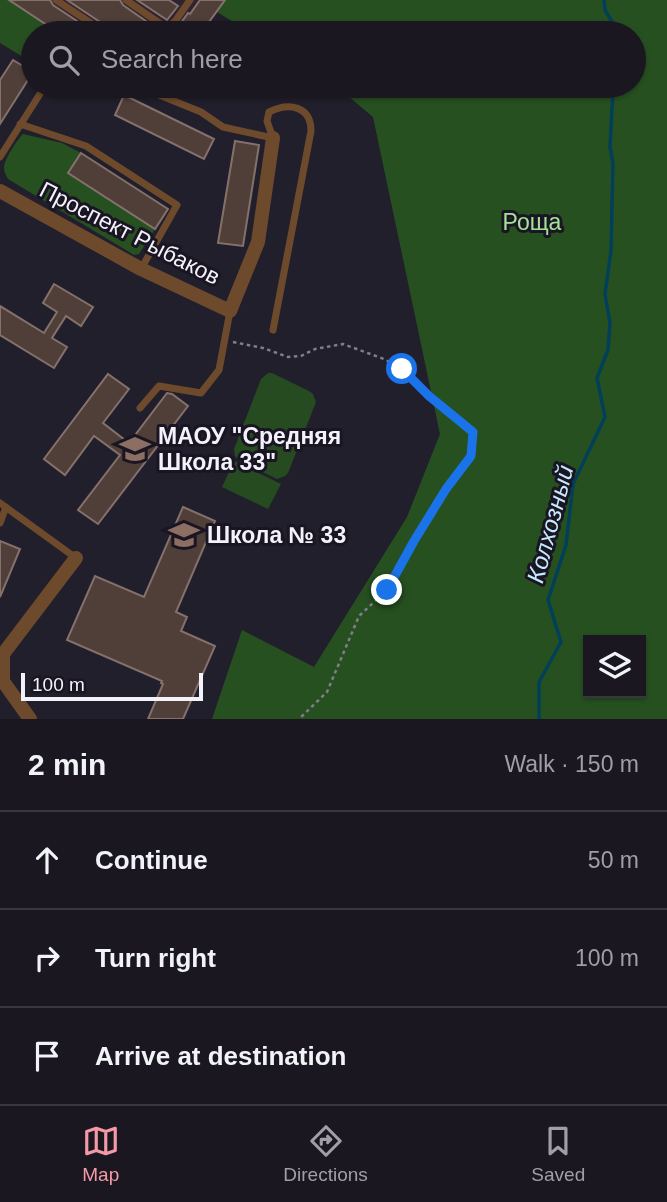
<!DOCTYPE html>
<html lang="en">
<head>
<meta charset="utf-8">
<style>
  body { margin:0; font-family:Arial,sans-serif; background:#27242e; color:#f1f3f6 }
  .controls { position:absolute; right:21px; bottom:21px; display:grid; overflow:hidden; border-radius:0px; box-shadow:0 2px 5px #0004 }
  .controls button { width:63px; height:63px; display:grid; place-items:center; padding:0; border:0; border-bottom:2px solid #38363f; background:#1a1721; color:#f1f3f6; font:35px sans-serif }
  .scale { position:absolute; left:21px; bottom:18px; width:182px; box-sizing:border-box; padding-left:7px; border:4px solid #f3f1fa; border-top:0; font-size:19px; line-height:24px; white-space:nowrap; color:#f3f1fa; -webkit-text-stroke:5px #191522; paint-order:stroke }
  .stop { position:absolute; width:21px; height:21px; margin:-16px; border:5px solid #1a73e8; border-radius:50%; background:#fff }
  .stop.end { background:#1a73e8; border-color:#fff; box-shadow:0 2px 7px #0008 }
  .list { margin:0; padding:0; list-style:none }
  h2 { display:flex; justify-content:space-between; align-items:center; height:91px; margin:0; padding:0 28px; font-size:30px }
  h2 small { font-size:23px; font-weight:400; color:#9f9fa5 }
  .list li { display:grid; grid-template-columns:46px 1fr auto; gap:21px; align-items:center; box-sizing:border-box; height:98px; padding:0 28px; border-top:2px solid #38363f }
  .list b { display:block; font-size:26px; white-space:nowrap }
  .list em { font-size:23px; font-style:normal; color:#9f9fa5 }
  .icon { flex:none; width:38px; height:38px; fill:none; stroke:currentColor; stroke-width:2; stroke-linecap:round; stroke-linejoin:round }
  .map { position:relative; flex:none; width:667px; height:719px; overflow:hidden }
  .search { position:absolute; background:#1a1721; box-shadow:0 2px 5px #0004; left:21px; right:21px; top:21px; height:77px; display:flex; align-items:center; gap:18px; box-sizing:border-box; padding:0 24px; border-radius:38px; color:#9f9fa5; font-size:26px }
  .sheet { height:385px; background:#1a1721 }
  nav { display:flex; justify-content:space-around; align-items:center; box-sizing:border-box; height:98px; border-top:2px solid #38363f; background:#1a1721; font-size:19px; color:#9f9fa5 }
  nav a { display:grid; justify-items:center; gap:4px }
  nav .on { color:#f49aa7 }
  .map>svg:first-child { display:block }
</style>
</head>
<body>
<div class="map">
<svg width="667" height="719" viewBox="0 0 667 719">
  <rect width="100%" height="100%" fill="#221f2c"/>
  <path fill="#302331" d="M 11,0 L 227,0 L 202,33 L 60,33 Z"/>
  <path fill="#264b20" d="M 268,373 L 272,373 L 309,391 L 313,394 L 316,402 L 288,473 L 285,476 L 277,479 L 240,461 L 235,456 L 234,449 L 261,379 Z
    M 234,461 L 281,484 L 268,509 L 222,487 Z"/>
  <path fill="#275021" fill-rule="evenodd" d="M 0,0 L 9,0 L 59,33 L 33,33 L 33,63 L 0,43 Z
    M 225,0 L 667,0 L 667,719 L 212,719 L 242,630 L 314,667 L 407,517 L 440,434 L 373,117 L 336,86 L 634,86 L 634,33 L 261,33 L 240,26 L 217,12 ZM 588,640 L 641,640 L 641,693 L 588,693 Z
    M 23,134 L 62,143 L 81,153 L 69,173 L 155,229 L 139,254 L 134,255 L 8,179 C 6,175 4,172 4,167 C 5,158 17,140 23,134 Z"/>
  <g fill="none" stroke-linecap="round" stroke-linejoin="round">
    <path stroke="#014058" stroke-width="3.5" d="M 604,0 L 605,10 L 619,33
      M 634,50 L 636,52 L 634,56
      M 539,719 L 539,682 L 561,642 L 548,600 L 566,545 L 573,484 L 605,417 L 597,378 L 608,350 L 610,323 L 605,294 L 611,251 L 613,163 L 610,147 L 613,91 L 616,86"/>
  </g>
  <path fill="#503f39" stroke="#84716b" stroke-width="2" d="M 9,0 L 50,0 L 53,5 L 95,33 L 59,33 Z
    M 67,0 L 120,0 L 123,5 L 153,26 L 148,33 L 112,33 L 109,28 Z
    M 137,0 L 169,0 L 178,6 L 167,20 Z
    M 200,0 L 225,0 L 201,33 L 177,33 L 180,29 L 178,27 L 188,13 L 190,14 Z
    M 13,60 L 33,72 L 0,124 L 0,80 Z
    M 124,95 L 214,139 L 204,159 L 115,115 Z
    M 235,141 L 259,145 L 243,246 L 218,243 Z
    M 81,153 L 168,209 L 155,229 L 68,173 Z
    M 54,284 L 93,307 L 81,326 L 66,316 L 52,338 L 67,347 L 54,368 L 0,335 L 0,306 L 44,333 L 57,312 L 43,303 Z
    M 108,374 L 129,389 L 103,423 L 129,443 L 167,393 L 172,394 L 188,406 L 98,524 L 78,510 L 120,455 L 94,436 L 65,475 L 44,459 Z
    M 183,507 L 215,521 L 176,612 L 187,617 L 181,631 L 215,646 L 183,719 L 148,719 L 163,684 L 161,683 L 162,681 L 67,640 L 95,576 L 144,597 Z
    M 0,541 L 20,549 L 0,597 Z"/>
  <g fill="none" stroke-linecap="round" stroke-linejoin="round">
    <path stroke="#817e89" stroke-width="2.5" stroke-dasharray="3.5 3.5" stroke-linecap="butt" d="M 233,342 L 263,348 L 288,357 L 301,356 L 315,349 L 343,344 L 384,359 L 402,369 L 429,396 L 473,432 L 471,456 L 446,489 L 414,541 L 387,590 L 359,616 L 327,692 L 299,719"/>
    <path stroke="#6e4a2c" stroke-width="7" d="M 56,0 L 106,33
      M 126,0 L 168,29
      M 163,33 L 176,20 L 190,0
      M 137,86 L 201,112 L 223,127 L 273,138
      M 20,124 L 86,146 L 177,205 L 141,269
      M 273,138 L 267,121 L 269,112 C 289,102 311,106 311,131 L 273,330
      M 0,157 L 45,86
      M 140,408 L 159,386 L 201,393 L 219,370 L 230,311
      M 0,503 L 76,558
      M 0,523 L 6,507"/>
    <path stroke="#6e4a2c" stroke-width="14" d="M 0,191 L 141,269 L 230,311 L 258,242 L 273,138
      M 0,677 L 30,719
      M 3,681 L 3,654 L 76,558"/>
  </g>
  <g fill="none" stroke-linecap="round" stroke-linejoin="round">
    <path stroke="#1a73e8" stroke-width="9" d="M 387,590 L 414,541 L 446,489 L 471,456 L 473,432 L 429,396 L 402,369"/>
  </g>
  <defs>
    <g id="school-bare" transform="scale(2.415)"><path d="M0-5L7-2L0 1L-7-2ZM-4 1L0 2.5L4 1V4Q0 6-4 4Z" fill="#8d6e63" stroke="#191522" stroke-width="2.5" paint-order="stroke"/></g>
  </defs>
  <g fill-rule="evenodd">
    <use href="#school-bare" x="135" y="449"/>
    <use href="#school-bare" x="184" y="535"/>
  </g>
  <g text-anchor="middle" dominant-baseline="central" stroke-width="6" stroke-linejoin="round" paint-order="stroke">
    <g font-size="23" fill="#a3e198" stroke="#191522">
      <text x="532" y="222">Роща</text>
    </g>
    <g font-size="23" fill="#f3f1fa" stroke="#191522">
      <text transform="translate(130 233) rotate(27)">Проспект Рыбаков</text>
    </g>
    <g font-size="23" font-weight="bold" fill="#f3f1fa" stroke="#191522" text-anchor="start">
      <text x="158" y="436">МАОУ "Средняя<tspan x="158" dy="26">Школа 33"</tspan></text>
      <text x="207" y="535">Школа № 33</text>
    </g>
    <g font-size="24" font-style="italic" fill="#c5e9fd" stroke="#191522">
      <text transform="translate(550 524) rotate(-75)">Колхозный</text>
    </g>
  </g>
</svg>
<div class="controls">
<button><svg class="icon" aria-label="layers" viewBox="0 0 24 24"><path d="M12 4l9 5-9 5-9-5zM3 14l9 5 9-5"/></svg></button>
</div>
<div class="scale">100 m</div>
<div class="stop" style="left:402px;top:369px"></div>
<div class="stop end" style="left:387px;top:590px"></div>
<div class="search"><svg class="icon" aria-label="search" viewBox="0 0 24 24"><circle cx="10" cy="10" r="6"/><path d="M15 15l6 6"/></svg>Search here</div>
</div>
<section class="sheet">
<h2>2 min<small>Walk · 150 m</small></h2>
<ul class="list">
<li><svg class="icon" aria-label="ahead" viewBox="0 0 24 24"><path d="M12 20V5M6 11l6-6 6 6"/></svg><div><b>Continue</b></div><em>50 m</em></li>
<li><svg class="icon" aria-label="right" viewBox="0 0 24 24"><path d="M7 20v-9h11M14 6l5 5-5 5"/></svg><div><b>Turn right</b></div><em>100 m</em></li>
<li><svg class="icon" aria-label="arrive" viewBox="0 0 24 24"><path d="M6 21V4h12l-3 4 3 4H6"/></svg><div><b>Arrive at destination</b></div></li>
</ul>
</section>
<nav>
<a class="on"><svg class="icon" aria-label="map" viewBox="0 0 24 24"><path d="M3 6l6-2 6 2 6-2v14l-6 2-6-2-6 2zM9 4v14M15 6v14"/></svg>Map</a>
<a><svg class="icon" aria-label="directions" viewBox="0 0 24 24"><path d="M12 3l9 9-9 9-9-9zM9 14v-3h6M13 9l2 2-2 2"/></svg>Directions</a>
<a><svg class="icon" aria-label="saved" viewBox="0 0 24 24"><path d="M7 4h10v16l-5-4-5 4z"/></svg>Saved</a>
</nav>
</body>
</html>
